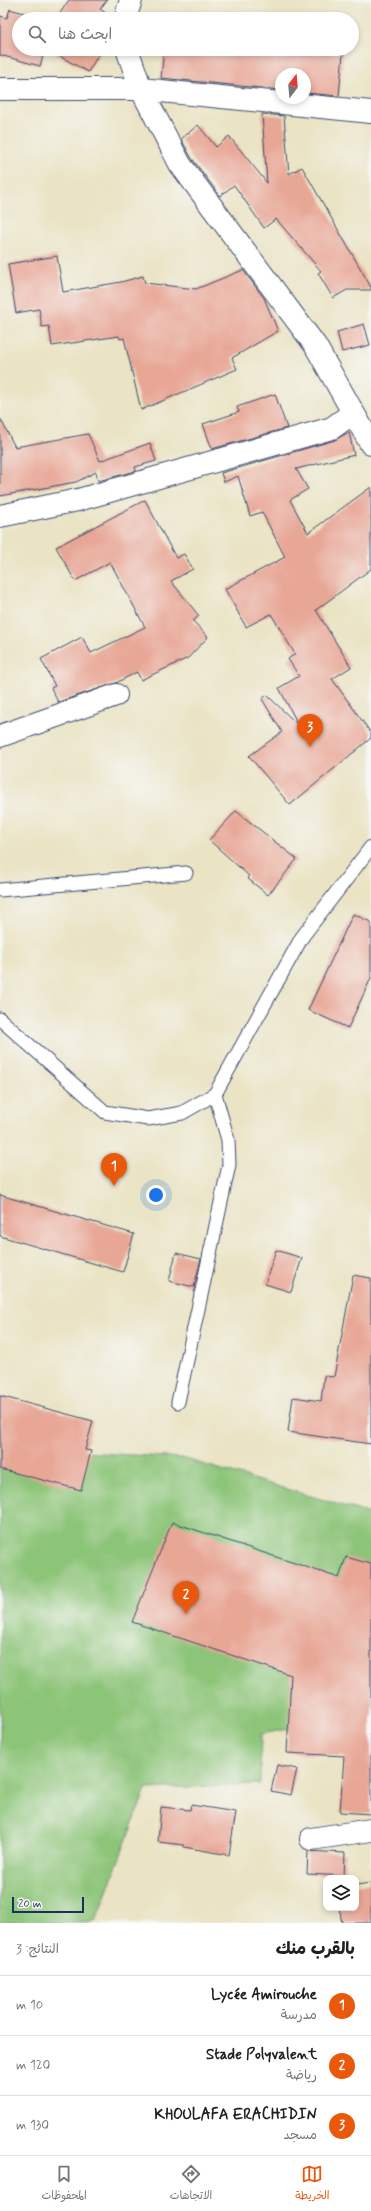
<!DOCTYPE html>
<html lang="ar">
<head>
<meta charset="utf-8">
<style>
  body { margin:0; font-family:Mynerve,"Playpen Sans Arabic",sans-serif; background:#f6f6f6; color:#202124; direction:rtl }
  .controls { position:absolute; right:12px; bottom:12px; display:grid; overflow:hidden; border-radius:8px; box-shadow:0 2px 6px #0003 }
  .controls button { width:36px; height:36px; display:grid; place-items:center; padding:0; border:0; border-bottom:1px solid #e0e0e0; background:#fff; color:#202124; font:20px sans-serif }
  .compass { position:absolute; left:275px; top:68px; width:36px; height:36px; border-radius:50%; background:#fff; box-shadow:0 2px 6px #0003; rotate:16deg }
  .scale { position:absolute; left:12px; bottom:10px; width:72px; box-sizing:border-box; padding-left:4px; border:2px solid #1b2f5e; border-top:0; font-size:11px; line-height:14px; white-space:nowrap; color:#1b2f5e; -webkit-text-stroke:3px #f6f6f2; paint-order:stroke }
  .you { position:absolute; left:156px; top:1195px; width:14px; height:14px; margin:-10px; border:3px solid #fff; border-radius:50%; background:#1a73e8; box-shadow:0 0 0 6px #1a73e833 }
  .badge { display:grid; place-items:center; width:26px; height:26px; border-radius:50%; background:#ea580c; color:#fff; font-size:13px; font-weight:700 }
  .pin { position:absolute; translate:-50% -33px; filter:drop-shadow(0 1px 2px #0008) }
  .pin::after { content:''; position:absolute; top:21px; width:14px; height:12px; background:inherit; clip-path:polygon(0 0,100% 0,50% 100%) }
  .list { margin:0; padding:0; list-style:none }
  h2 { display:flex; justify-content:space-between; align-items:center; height:52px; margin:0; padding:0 16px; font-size:17px }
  h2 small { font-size:13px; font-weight:400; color:#757577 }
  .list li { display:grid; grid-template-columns:26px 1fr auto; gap:12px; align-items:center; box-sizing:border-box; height:60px; padding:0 16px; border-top:1px solid #e0e0e0 }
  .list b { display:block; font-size:15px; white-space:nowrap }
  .list p { margin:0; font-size:13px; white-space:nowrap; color:#757577 }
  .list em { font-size:13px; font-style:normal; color:#757577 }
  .icon { flex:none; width:22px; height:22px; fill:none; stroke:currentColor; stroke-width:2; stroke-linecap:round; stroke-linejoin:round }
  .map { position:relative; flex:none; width:371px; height:1923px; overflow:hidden; direction:ltr }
  .search { position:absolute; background:#fff; box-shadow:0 2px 6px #0003; left:12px; right:12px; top:12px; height:44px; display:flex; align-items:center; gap:10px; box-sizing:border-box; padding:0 14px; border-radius:22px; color:#757577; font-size:15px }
  .sheet { height:232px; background:#fff }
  nav { display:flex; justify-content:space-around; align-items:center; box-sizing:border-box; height:56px; border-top:1px solid #e0e0e0; background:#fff; font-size:11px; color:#757577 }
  nav a { display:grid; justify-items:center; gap:2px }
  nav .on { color:#ea580c }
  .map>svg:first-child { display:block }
</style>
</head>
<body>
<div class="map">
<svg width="371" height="1923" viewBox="0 0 371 1923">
  <rect width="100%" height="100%" fill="#f6f6f2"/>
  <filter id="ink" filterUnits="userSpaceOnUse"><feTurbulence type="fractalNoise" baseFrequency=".025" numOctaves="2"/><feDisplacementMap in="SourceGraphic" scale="8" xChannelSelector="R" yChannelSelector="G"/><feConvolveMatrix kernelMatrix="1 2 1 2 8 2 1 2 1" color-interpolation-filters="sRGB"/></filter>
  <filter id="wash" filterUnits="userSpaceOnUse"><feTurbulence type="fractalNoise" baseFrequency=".012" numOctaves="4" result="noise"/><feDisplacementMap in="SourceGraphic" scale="16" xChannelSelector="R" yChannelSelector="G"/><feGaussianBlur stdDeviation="0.9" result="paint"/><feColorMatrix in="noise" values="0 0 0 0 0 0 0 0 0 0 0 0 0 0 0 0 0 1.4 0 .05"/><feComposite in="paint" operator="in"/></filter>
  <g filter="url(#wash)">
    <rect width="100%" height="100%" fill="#eae3c4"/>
    <path fill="#8cc478" stroke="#547a6b" d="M 0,1430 L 84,1452 L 182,1458 L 371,1514 L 371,1714 L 261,1734 L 260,1784 L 146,1789 L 96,1920 L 88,1923 L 0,1923 Z"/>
    <g id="blocks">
      <path fill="#e8a695" d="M 69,0 L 107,0 L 100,9 L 110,16 L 108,19 L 56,19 Z
        M 10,9 L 44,19 L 19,19 L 19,49 L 45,49 L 40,66 L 0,55 L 0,16 L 7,18 Z
        M 176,14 L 228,19 L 176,19 Z
        M 47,49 L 102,49 L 88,72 Z
        M 164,49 L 299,49 L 343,54 L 339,96 L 305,93 L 305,74 L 281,74 L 281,90 L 161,78 Z
        M 262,114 L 284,116 L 289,174 L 302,167 L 371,287 L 371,290 L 347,290 L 333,298 L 318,273 L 321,271 L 276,219 L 264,228 L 234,185 L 220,196 L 191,157 L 181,139 L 198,125 L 216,147 L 229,136 L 267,183 Z
        M 57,256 L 63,292 L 121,282 L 143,276 L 145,283 L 196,289 L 243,270 L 264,298 L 278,331 L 232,358 L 237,369 L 141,410 L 124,338 L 120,339 L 119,336 L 52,346 L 49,326 L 42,327 L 39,309 L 16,313 L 8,264 Z
        M 364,324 L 370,345 L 342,352 L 337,332 Z
        M 275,394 L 287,428 L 212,449 L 203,424 L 239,412 L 237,407 Z
        M 0,418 L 15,447 L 88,434 L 100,461 L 150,443 L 156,461 L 135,467 L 136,471 L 98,481 L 96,472 L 76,482 L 0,496 Z
        M 349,432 L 354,455 L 296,469 L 308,489 L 290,500 L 308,533 L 371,487 L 371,569 L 316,610 L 351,667 L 332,679 L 371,733 L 371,738 L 290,805 L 249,756 L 282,732 L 262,699 L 267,695 L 299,726 L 279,688 L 299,676 L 288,659 L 295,654 L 271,614 L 246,627 L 225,589 L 285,557 L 262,512 L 250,516 L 238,476 L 224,482 L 221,473 L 335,440 Z
        M 145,500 L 176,558 L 184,554 L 193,569 L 171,581 L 199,616 L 193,621 L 208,637 L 188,658 L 141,680 L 137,672 L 116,683 L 58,702 L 51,688 L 55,686 L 41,659 L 82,637 L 91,653 L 145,627 L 110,562 L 75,581 L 56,547 Z
        M 236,811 L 297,859 L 268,895 L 247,878 L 249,876 L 209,840 Z
        M 353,914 L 371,922 L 371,978 L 348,1028 L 308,1010 Z
        M 0,1195 L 134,1234 L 123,1272 L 0,1236 Z
        M 276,1250 L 302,1258 L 291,1292 L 265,1284 Z
        M 176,1253 L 201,1259 L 194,1287 L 169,1281 Z
        M 353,1275 L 371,1278 L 371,1444 L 288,1432 L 293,1397 L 321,1401 L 324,1376 L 334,1377 Z
        M 0,1396 L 93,1421 L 85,1450 L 91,1451 L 81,1490 L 0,1469 Z
        M 172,1522 L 339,1578 L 346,1557 L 371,1564 L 371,1814 L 340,1812 L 344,1756 L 287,1753 L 291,1675 L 132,1622 Z
        M 277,1765 L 297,1769 L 291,1795 L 271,1791 Z
        M 191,1805 L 236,1812 L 229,1855 L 184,1847 L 184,1845 L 158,1842 L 161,1807 L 190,1810 Z
        M 308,1851 L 345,1853 L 344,1876 L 307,1874 Z
        M 371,1883 L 371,1923 L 342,1923 L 339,1908 L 356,1908 L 356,1885 Z"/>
    </g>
  </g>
  <g filter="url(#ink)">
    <use href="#blocks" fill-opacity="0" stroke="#3a4a6d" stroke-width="1"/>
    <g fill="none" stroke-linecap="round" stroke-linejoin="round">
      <g stroke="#3a4a6d" stroke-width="15">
        <path id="lane" d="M 0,890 L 186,873
          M 0,1019 L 105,1112 L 148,1119 L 182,1113 L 215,1094 L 302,937 L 371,847
          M 178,1402 L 229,1165 L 228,1140 L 215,1094"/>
      </g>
      <g stroke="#3a4a6d" stroke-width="24">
        <path id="street" d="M 125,19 L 131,0
          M 127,49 L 141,89 L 371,112
          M 0,89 L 141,89 L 180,164 L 315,345 L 371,444
          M 0,516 L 78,500 L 332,428 L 353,413
          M 0,736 L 116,695
          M 311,1839 L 371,1830"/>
      </g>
      <use href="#lane" stroke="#fff" stroke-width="13"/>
      <use href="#street" stroke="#fff" stroke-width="22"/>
    </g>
  </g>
</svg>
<div class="controls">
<button><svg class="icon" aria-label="layers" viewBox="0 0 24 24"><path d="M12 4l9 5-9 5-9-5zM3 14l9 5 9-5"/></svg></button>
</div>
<svg class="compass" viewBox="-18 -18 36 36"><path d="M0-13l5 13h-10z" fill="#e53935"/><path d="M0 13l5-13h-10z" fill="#757577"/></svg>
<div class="scale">20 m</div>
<div class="you"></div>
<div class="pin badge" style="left:114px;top:1186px">1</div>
<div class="pin badge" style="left:186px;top:1614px">2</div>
<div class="pin badge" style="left:310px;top:747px">3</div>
<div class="search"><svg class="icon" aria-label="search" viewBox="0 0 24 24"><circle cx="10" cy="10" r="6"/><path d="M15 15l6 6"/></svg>ابحث هنا</div>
</div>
<section class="sheet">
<h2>بالقرب منك<small>النتائج: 3</small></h2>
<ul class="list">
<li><span class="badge">1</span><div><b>Lycée Amirouche</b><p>مدرسة</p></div><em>10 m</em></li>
<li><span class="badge">2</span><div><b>Stade Polyvalent</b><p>رياضة</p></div><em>120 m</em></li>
<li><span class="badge">3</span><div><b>KHOULAFA ERACHIDIN</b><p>مسجد</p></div><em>130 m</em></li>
</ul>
</section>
<nav>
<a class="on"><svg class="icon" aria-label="map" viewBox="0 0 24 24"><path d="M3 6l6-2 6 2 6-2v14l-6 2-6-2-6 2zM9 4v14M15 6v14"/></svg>الخريطة</a>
<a><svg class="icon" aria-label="directions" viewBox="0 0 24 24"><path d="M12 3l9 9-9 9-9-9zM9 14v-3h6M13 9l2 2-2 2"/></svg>الاتجاهات</a>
<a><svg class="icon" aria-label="saved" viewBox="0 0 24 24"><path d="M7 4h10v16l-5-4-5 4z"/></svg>المحفوظات</a>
</nav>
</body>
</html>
